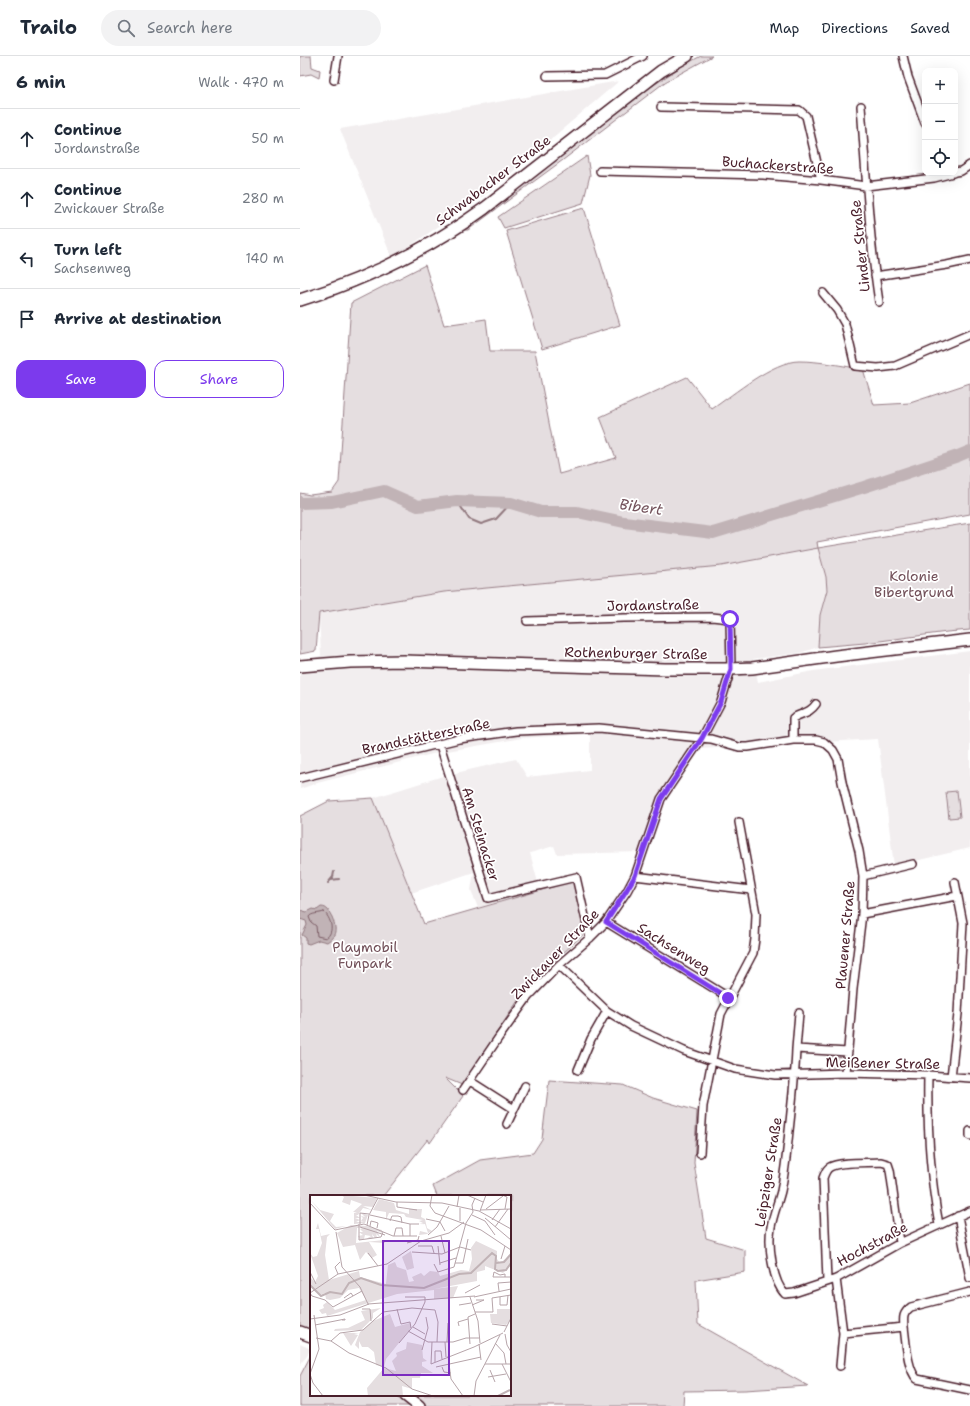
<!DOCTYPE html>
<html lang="en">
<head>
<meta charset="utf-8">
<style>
  body { margin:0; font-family:"Shantell Sans",sans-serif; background:#f2f2f3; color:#1f2937 }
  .controls { position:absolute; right:12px; top:12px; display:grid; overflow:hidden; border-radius:8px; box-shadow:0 4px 16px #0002 }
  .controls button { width:36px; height:36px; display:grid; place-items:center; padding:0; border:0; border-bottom:1px solid #e0e1e3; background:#fff; color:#1f2937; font:20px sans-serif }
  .stop { position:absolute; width:12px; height:12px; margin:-9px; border:3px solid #7c3aed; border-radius:50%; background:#fff }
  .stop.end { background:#7c3aed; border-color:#fff; box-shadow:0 1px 4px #0008 }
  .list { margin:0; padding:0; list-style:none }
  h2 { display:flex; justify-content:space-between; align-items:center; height:52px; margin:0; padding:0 16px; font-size:17px }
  h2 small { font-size:13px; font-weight:400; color:#747a83 }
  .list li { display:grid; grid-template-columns:26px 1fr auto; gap:12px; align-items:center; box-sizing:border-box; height:60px; padding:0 16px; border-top:1px solid #e0e1e3 }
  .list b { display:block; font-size:15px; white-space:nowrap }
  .list p { margin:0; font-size:13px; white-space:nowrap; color:#747a83 }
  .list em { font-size:13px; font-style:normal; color:#747a83 }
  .actions { display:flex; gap:8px; padding:12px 16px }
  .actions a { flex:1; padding:9px 0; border:1px solid #7c3aed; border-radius:12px; text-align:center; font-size:14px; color:#7c3aed }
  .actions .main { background:#7c3aed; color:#fff }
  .icon { flex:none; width:22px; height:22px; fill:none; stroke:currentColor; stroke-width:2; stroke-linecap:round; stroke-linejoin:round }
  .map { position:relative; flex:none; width:670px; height:1350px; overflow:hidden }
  header { display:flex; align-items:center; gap:24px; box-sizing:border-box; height:56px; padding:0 20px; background:#fff; border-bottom:1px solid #e0e1e3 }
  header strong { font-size:19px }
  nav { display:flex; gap:22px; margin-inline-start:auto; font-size:14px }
  .search { width:280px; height:36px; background:#f2f2f3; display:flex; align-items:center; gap:10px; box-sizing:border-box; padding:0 14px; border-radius:22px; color:#747a83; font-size:15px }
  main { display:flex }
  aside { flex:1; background:#fff }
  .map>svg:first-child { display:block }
</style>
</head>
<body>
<header>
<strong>Trailo</strong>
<div class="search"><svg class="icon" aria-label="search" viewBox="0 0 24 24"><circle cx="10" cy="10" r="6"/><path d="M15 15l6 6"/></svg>Search here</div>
<nav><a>Map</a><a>Directions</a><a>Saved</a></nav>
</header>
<main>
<aside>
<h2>6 min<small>Walk · 470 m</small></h2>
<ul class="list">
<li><svg class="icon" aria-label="ahead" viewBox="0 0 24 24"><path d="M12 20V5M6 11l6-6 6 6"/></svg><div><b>Continue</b><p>Jordanstraße</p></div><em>50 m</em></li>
<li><svg class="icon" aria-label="ahead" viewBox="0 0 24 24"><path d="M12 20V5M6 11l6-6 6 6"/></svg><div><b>Continue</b><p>Zwickauer Straße</p></div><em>280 m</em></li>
<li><svg class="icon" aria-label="left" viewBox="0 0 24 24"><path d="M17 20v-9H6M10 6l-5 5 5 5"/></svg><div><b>Turn left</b><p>Sachsenweg</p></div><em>140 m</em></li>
<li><svg class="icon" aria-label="arrive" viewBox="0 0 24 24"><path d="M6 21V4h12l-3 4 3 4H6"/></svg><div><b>Arrive at destination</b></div></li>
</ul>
<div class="actions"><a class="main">Save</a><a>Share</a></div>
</aside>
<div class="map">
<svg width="670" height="1350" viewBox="0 0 670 1350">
  <rect width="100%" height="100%" fill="#fff"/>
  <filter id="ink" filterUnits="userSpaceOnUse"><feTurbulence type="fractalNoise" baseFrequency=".025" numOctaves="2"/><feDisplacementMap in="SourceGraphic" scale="8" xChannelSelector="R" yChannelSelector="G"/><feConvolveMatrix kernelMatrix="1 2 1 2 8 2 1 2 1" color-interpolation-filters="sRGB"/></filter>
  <g filter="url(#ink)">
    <path fill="#f2eeef" d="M 319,25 L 189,136 L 92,202 L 40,73 Z
      M 518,492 L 526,521 L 527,534 L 520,559 L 518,591 L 500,597 L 453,603 L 458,626 L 513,615 L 670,595 L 670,792 L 594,810 L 578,683 L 399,693 L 368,737 L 342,796 L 257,798 L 254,790 L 230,797 L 240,834 L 178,852 L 171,834 L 174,816 L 111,837 L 73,742 L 143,720 L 216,703 L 227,721 L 290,714 L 290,678 L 222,682 L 136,697 L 17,727 L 0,733 L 0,606 L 21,600 L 19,557 L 144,536 L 421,510 Z
      M 0,1288 L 11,1293 L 0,1309 Z"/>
    <path fill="#e5dee0" stroke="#987e86" d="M 0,0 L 11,0 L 12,11 L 20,14 L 19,22 L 11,18 L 0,20 Z
      M 401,0 L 412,0 L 365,26 L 263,104 L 172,171 L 168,174 L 165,174 L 165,173 L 340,38 L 382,10 Z
      M 287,100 L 290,119 L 283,147 L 204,172 L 198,161 Z
      M 284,152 L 320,269 L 242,293 L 206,175 Z
      M 125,209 L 144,269 L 186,263 L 190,295 L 235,295 L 259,418 L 316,402 L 300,361 L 387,321 L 412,353 C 434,338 473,305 499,305 C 520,305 542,310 563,313 L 574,349 L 610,347 L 670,327 L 670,458 L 517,486 L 518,492 L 670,467 L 670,574 L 647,576 L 565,587 L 518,591 L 520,559 L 527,534 L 526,521 L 518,492 L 421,510 L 144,536 L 19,557 L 16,595 L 0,598 L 0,437 L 10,439 L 32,436 L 39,426 L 51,247 Z
      M 657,735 L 660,761 L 649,762 L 646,736 Z
      M 73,742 L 124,868 L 273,825 L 285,877 L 229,928 L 162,1029 L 145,1022 L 163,1040 L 130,1087 L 128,1083 L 83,1140 L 11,1140 L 11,1272 L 8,1272 L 6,1275 L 0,1273 L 0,760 L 29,745 Z
      M 528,998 L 544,998 L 543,1010 L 539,1014 L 527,1014 Z
      M 249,1024 L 323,1029 L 353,1042 L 397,1055 L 394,1107 L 406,1182 L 445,1194 L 445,1216 L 396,1224 L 398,1268 L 508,1330 L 445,1334 L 384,1335 L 383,1350 L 125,1350 L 111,1339 L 210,1339 L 210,1140 L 137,1140 L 133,1130 L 180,1104 L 233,1097 L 242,1083 Z
      M 11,1299 L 11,1339 L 99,1339 L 114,1350 L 0,1350 L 0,1320 Z"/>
    <path fill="#c1b3b6" stroke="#91787e" d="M 21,851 C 28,851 29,856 32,861 C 36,871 38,879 27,886 L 19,884 L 9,888 L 6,887 L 6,882 L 2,879 L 7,869 L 6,865 L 0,863 L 0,854 L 7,856 L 13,853 L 17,854 Z"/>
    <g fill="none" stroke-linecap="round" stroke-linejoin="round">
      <path stroke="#7a5a63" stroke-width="1" d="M 24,856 C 31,862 35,876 26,882 L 17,880 L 16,870 L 11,866 L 9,861 C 11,857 19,858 24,856 Z"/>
      <path stroke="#91787e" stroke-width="2" d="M 157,445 L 169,463 L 181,468 L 196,463 L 211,447
        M 31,824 L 39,823
        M 28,827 L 33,821 L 34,816"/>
      <path stroke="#c1b3b6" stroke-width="12" d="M 0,447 L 32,446 L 84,435 L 118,450 L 157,445 L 211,447 L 241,456 L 277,456 L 324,466 L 413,477 L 564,431 L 658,400 L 670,395"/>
      <g stroke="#4a1f2b" stroke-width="10">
        <path id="street" d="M 603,0 L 608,21 L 625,67
          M 247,20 L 305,19 L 343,0
          M 34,24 L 38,0
          M 561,50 C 566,116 569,181 579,246
          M 361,51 L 499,54 L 506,60 L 521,124
          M 300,115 L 463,119 L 521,124 L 566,130 L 634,122 L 653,117
          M 655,116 L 661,115 L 670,109
          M 575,220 L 647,209 L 670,204
          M 523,237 L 537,254 L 545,268 L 555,310 L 578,312 L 595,310 L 670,278
          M 493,684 L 493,662 C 503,656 509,658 516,648
          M 140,689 L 188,842 L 276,821 L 290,882
          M 0,722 L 159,683 L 216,675 L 299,672 L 411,683 L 439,691 L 448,691 L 493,684 L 516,684 L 524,686 L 533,694 L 538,703 L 542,726 L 559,795 L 563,820 L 562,858 L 553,933 L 546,1017
          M 335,820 L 451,834
          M 563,820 L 613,808
          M 562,858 L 657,840
          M 306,866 L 428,941
          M 259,909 L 307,955 L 331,970 L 384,995 L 435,1013 L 475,1019 L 546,1017 L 628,1019 L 670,1022
          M 496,993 L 499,957
          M 548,996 L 496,993 C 495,1021 492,1048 489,1075 C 487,1095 485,1116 481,1135 C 478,1147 473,1159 471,1171 C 468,1188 472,1225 485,1238 L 494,1237 L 536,1223 L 600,1187 L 670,1155
          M 278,1014 L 291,983 L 307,955
          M 628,1019 C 627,1069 630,1120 639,1169
          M 651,1021 L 658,958 L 663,867 L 655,826
          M 170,1025 L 214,1053
          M 163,1034 L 199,981 L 228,941 L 259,909 L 290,882 L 306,866 L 327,835 L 335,820 L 361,743 L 402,682 L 421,646 L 431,613 L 430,563 L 412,561 L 324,562 L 227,565
          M 207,1068 L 225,1030
          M 670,1075 L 670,1080
          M 400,1097 L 403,1050 L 421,958 L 453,897 L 455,883 L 456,858 L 439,766
          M 658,1160 L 670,1222
          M 536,1223 L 543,1277 L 540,1310
          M 527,1225 L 523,1122 C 525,1117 526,1113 530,1111 C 539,1105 569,1107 581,1106 L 588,1108 L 590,1114 L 600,1187
          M 604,1271 C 606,1285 607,1313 617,1323 L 670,1334
          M 543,1277 L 604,1271 C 603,1261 603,1257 611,1251 L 670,1236"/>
      </g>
      <g stroke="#4a1f2b" stroke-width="14">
        <path id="secondary" d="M 0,244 C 67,223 129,193 185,152 L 361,15 L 387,0
          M 0,610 L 50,606 L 104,605 L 365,613 L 431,613 L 452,612 L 536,600 L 670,584
          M 0,1276 L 11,1280
          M 105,1339 L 119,1350"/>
      </g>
      <use href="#street" stroke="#fff" stroke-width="7"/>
      <use href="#secondary" stroke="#fff" stroke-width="11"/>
    </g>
  </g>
  <g fill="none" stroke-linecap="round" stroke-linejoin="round" filter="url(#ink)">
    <path stroke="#7c3aed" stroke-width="5" d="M 428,942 L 306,866 L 326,835 L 335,820 L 361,743 L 402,682 L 421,646 L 431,613 L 430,563"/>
  </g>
  <g text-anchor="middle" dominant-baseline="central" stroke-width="3.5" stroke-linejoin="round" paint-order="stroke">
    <g font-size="14" fill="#4a1f2b" stroke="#fff">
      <text transform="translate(478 109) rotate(4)">Buchackerstraße</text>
      <text transform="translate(193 124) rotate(-37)">Schwabacher Straße</text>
      <text transform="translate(560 190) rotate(-96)">Linder Straße</text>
      <text transform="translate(353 549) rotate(-1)">Jordanstraße</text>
      <text transform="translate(336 597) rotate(1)">Rothenburger Straße</text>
      <text transform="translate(126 680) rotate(-12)">Brandstätterstraße</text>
      <text transform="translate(181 778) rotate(73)">Am Steinacker</text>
      <text transform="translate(545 879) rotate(-85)">Plauener Straße</text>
      <text transform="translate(374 892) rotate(32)">Sachsenweg</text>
      <text transform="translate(255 898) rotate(-46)">Zwickauer Straße</text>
      <text transform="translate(583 1007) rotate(1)">Meißener Straße</text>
      <text transform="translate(468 1116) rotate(-81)">Leipziger Straße</text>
      <text transform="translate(572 1188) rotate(-28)">Hochstraße</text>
    </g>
    <g font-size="14" fill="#714f58" stroke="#fff">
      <text x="614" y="520">Kolonie<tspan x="614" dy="16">Bibertgrund</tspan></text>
      <text x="65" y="891">Playmobil<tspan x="65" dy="16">Funpark</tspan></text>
    </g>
    <g font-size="15" font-style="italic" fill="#74535c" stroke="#fff">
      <text transform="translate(341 451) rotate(8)">Bibert</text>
    </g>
  </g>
  <g transform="translate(10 1139)">
    <rect width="201" height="201" fill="#fff"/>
    <path d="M 31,0 L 67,3 L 63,12 L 53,11 L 62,15 L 53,13 L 48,20 L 46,20 L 50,23 L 45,23 L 50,25 L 46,27 L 49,27 L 54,26 L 51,26 L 53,23 L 51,21 L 55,22 L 51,18 L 58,20 L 55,28 L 44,29 L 44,18 L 47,17 L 43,17 L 52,9 L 41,5 L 40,10 L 32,7 L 34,2 ZM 0,4 L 10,15 L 24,19 L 20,26 L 26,32 L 36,31 L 25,34 ZM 69,4 L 84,8 L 86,15 L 99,19 L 99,14 L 112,14 L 111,22 L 115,24 L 117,33 L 122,36 L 117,39 L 109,40 L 110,36 L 118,38 L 115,29 L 109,30 L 114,29 L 109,28 L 113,28 L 109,26 L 113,25 L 96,22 L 94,19 L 79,18 L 76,25 L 76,17 L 63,15 ZM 8,28 L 11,41 L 20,39 L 17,42 L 15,60 L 19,85 L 49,76 L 50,82 L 76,89 L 78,70 L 85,67 L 87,72 L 96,75 L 99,87 L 104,86 L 102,82 L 111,78 L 114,81 L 120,76 L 128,77 L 130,81 L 151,75 L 159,76 L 162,64 L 161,53 L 166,46 L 187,56 L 187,64 L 190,68 L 201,60 L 201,70 L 193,78 L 175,71 L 175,75 L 167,77 L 167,86 L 124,94 L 148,91 L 143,103 L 124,104 L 124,95 L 87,99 L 17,121 L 16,118 L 12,119 L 9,115 L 14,113 L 13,110 L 17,107 L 25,115 L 56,105 L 49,93 L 38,95 L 30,103 L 20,105 L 16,104 L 15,98 L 10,100 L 0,91 L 0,82 L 5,87 L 8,81 L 0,58 L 3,62 L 7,61 L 12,48 L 9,34 L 6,34 ZM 41,30 L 57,31 L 72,35 L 72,38 L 67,36 L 70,42 L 66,39 L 67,42 L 65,43 L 62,39 L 63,43 L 56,44 L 61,41 L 55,40 L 54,44 L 50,45 L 48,41 L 53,40 L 49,37 L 53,37 L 50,34 L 54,32 L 47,33 L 46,48 L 74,45 L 75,48 L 59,47 L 67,60 L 62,63 L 56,57 L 50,65 L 45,50 L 33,52 L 27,38 ZM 101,56 L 104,73 L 97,75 L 92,62 ZM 71,113 L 63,118 L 63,123 L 51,135 L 24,136 L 25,134 L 38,133 L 55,125 L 51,116 ZM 187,114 L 201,114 L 201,125 L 196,130 L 181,128 L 180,119 L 187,119 ZM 80,119 L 85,132 L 100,128 L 101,133 L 76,164 L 74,172 L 66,170 L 64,157 L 58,152 L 52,152 L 49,146 L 49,154 L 45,150 L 50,137 L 63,126 ZM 33,138 L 49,138 L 44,139 L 48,140 L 41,151 ZM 97,147 L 112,150 L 113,163 L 117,166 L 112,167 L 112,171 L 123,178 L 111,178 L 110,183 L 102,183 L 102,194 L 92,191 L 93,201 L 58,201 L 57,193 L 74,173 L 86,176 L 82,166 L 87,161 L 86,158 L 96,154 Z" fill="#e5dee0"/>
    <path fill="none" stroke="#c1b3b6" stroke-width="2" d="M 186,68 L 194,67 L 201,59M 0,90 L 11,101 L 20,97 L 32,99 L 39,88 L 51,83 L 71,90 L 114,93 L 149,79 L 161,78 L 182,58 L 186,61 L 185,74 L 188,76 L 196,75 L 201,68M 188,201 L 200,195"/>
    <path fill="none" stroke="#b7a5aa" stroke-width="1" d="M 54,0 L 86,7 L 132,8 L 169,16M 122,0 L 120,11 L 125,18 L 171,35 L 201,55M 157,0 L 173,7M 192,0 L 197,2 L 195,14M 87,7 L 87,12 L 107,15M 0,8 L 25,35M 147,12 L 149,0M 176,14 L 193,1M 170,15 L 201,14M 169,16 L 201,34M 170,16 L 176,0M 60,20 L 100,29M 162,20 L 175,26 L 185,40M 175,23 L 201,45M 116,24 L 130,27 L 135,36M 182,25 L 190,14M 80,26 L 82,21 L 88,21 L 91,22 L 92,28M 150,26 L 150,13M 49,29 L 49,45 L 71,42 L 73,37M 50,29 L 50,18 L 59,19M 57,30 L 59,20 L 68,3M 60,31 L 61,26 L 65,27 L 68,28 L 67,33M 50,32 L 75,40M 185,32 L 198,14M 25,35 L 54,29 L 83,41 L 107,41M 26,37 L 32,72 L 50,92 L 58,109M 118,40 L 127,32 L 139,11M 84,41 L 86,33 L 92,33 L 93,41M 100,41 L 100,29 L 109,29M 131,41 L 135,58M 97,48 L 108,45 L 109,41M 108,51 L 122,51 L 124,58M 128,51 L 130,70M 102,57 L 132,59 L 150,52 L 161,55M 58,58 L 68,71M 191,64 L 195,51M 130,68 L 146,63M 145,68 L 153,68 L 158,44M 124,69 L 128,77 L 144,72 L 156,28 L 163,17 L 162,10 L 165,3M 0,77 L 6,89M 28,79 L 25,72 L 30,67M 195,82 L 195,79 L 190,80 L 184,77 L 183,82 L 201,82M 189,96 L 188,88 L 201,87M 0,98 L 28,79 L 77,69 L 111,46 L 139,38 L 154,27M 0,98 L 2,101 L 15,105 L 23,112 L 52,96M 155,98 L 170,90M 160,102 L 168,126 L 170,148M 164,102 L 201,94M 190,102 L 190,110 L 197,110 L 198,100M 34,103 L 41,98 L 43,101M 58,109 L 165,101M 149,110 L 161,108M 162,110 L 174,105 L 166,105M 52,114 L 60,114 L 61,126M 87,114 L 91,129 L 100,127 L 101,133M 165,117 L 183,117 L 182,103 L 201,100M 4,120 L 9,154 L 0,179 L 3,188 L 13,201M 0,124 L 30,120 L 59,109M 182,129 L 197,131M 5,130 L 35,124 L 35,125 L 32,125M 149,131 L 148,127 L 158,124M 103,132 L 115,139M 98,136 L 118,147 L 143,147 L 156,143 L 169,143M 194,137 L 201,123M 195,139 L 197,150 L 201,157M 6,143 L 21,146 L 39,158 L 76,173 L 102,194 L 123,201M 21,146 L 30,138 L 53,135 L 73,117 L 102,113 L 125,115 L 128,127 L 127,147M 122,147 L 121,169 L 164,152 L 193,138M 135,147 L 136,162M 137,147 L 138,128M 89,148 L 105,129 L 115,107 L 115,102 L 95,102M 185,148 L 194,158 L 196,169M 160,149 L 158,122 L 165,119M 169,149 L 171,165M 112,155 L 118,133 L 116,122M 138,161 L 141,184 L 153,201M 125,167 L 125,156 L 131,156 L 132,164M 175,169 L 201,169M 192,169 L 201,187M 126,172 L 171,162M 132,172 L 134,177 L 141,178M 180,175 L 185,187M 178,182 L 196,179M 164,201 L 166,186 L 190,140"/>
    <path fill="#7b2cbf" fill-opacity="0.15" stroke="#7b2cbf" stroke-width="2" d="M 73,46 L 139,46 L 139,180 L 73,180 Z"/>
    <rect width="201" height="201" fill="none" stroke="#4a1f2b" stroke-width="2"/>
  </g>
</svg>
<div class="controls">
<button>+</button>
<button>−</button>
<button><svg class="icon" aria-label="locate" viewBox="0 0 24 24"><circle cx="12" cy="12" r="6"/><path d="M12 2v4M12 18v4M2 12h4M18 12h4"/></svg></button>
</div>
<div class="stop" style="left:430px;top:563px"></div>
<div class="stop end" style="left:428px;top:942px"></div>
</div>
</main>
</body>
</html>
